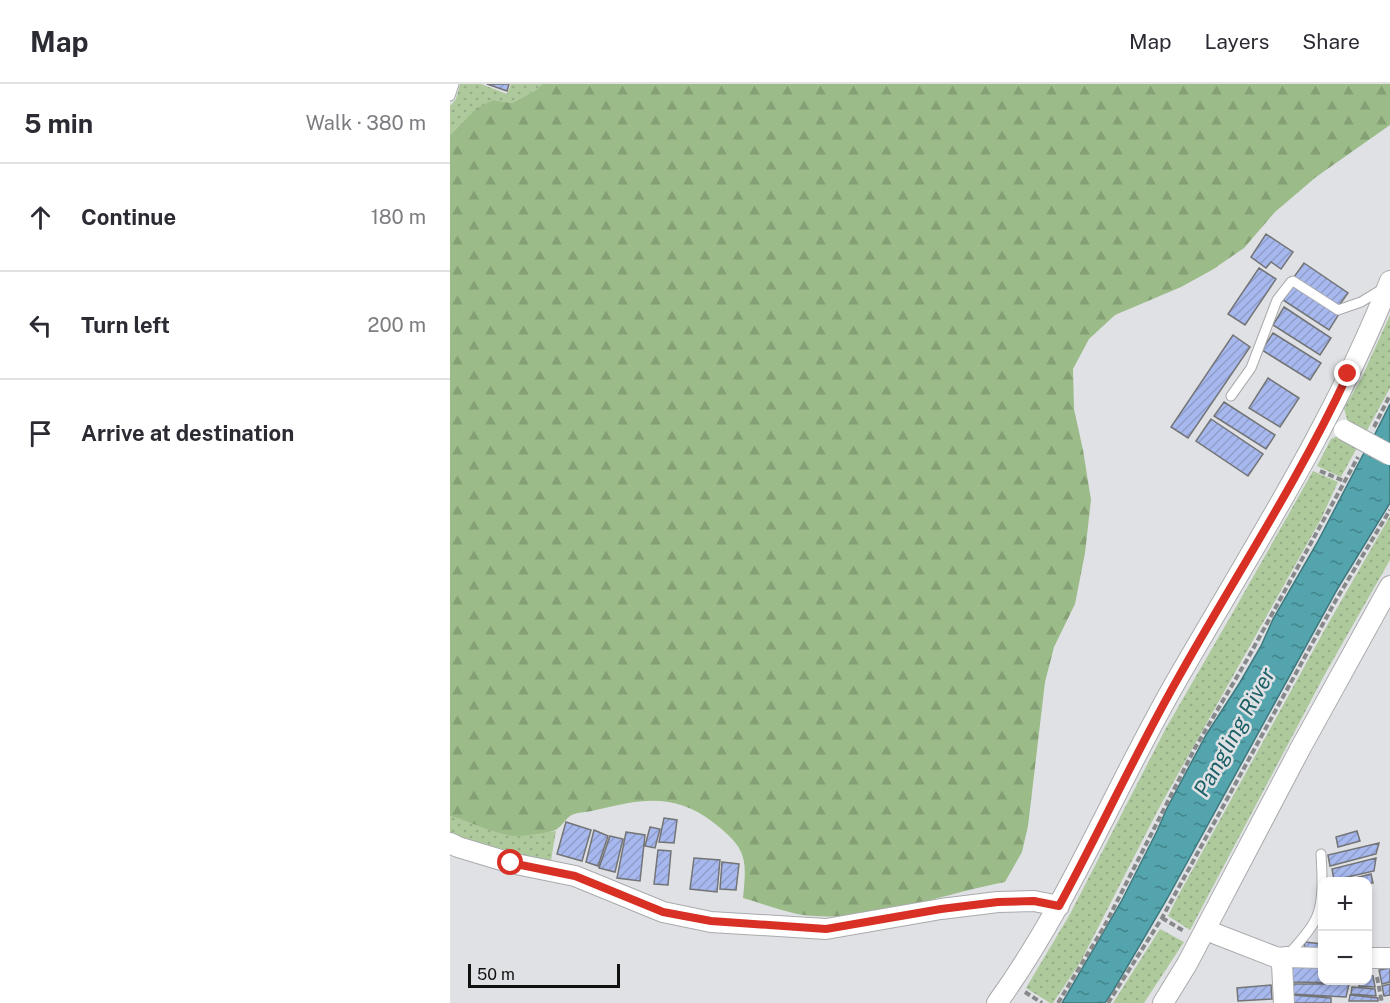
<!DOCTYPE html>
<html lang="en">
<head>
<meta charset="utf-8">
<style>
  body { margin:0; font-family:"Public Sans",sans-serif; background:#f7f7f7; color:#2b2b33 }
  .controls { position:absolute; right:18px; bottom:18px; display:grid; overflow:hidden; border-radius:12px; box-shadow:0 3px 9px #0003 }
  .controls button { width:54px; height:54px; display:grid; place-items:center; padding:0; border:0; border-bottom:2px solid #e1e1e2; background:#fff; color:#2b2b33; font:30px sans-serif }
  .scale { position:absolute; left:18px; bottom:15px; width:152px; box-sizing:border-box; padding-left:6px; border:3px solid #101011; border-top:0; font-size:16px; line-height:21px; white-space:nowrap; color:#101011; -webkit-text-stroke:4px #e0e1e4; paint-order:stroke }
  .stop { position:absolute; width:18px; height:18px; margin:-14px; border:4px solid #d93025; border-radius:50%; background:#fff }
  .stop.end { background:#d93025; border-color:#fff; box-shadow:0 2px 6px #0008 }
  .list { margin:0; padding:0; list-style:none }
  h2 { display:flex; justify-content:space-between; align-items:center; height:78px; margin:0; padding:0 24px; font-size:26px }
  h2 small { font-size:20px; font-weight:400; color:#7c7c81 }
  .list li { display:grid; grid-template-columns:39px 1fr auto; gap:18px; align-items:center; box-sizing:border-box; height:108px; padding:0 24px; border-top:2px solid #e1e1e2 }
  .list b { display:block; font-size:22px; white-space:nowrap }
  .list em { font-size:20px; font-style:normal; color:#7c7c81 }
  .icon { flex:none; width:33px; height:33px; fill:none; stroke:currentColor; stroke-width:2; stroke-linecap:round; stroke-linejoin:round }
  .map { position:relative; flex:none; width:940px; height:919px; overflow:hidden }
  header { display:flex; align-items:center; gap:36px; box-sizing:border-box; height:84px; padding:0 30px; background:#fff; border-bottom:2px solid #e1e1e2 }
  header strong { font-size:28px }
  nav { display:flex; gap:33px; margin-inline-start:auto; font-size:21px }
  main { display:flex }
  aside { flex:1; background:#fff }
  .map>svg:first-child { display:block }
</style>
</head>
<body>
<header>
<strong>Map</strong>
<nav><a>Map</a><a>Layers</a><a>Share</a></nav>
</header>
<main>
<aside>
<h2>5 min<small>Walk · 380 m</small></h2>
<ul class="list">
<li><svg class="icon" aria-label="ahead" viewBox="0 0 24 24"><path d="M12 20V5M6 11l6-6 6 6"/></svg><div><b>Continue</b></div><em>180 m</em></li>
<li><svg class="icon" aria-label="left" viewBox="0 0 24 24"><path d="M17 20v-9H6M10 6l-5 5 5 5"/></svg><div><b>Turn left</b></div><em>200 m</em></li>
<li><svg class="icon" aria-label="arrive" viewBox="0 0 24 24"><path d="M6 21V4h12l-3 4 3 4H6"/></svg><div><b>Arrive at destination</b></div></li>
</ul>
</aside>
<div class="map">
<svg width="940" height="919" viewBox="0 0 940 919">
  <defs>
    <pattern id="grass-dots" width="8" height="8" patternUnits="userSpaceOnUse" patternTransform="scale(1.5)"><rect width="8" height="8" fill="#aeca9d"/><path d="M2 2h.1M6 6h.1" fill="none" stroke="#95ac86" stroke-width="1.8" stroke-linecap="round"/></pattern>
    <pattern id="forest-firs" width="22" height="20" patternUnits="userSpaceOnUse" patternTransform="scale(1.5)"><rect width="22" height="20" fill="#9bbb88"/><path d="M5 1l3.5 6h-7zM16 11l3.5 6h-7z" fill="#84a074"/></pattern>
    <pattern id="water-ripples" width="26" height="14" patternUnits="userSpaceOnUse" patternTransform="scale(1.5)"><rect width="26" height="14" fill="#53a4ad"/><path d="M2 4q2-2 4 0t4 0M15 11q2-2 4 0t4 0" fill="none" stroke="#43848b"/></pattern>
    <pattern id="building-hatch" width="6" height="6" patternUnits="userSpaceOnUse" patternTransform="scale(1.5)"><rect width="6" height="6" fill="#a7b8ee"/><path d="M-1 1l2-2M0 6l6-6M5 7l2-2" fill="none" stroke="#8f9dcb"/></pattern>
  </defs>
  <rect width="100%" height="100%" fill="#e0e1e4"/>
  <path fill="url(#grass-dots)" d="M 10,0 L 31,0 L 57,10 L 61,0 L 92,0 L 86,6 L 62,19 L 44,16 L 13,38 L 0,51 L 0,22 L 6,15 Z
    M 940,231 L 940,304 L 915,350 L 898,339 L 894,324 L 911,295 Z
    M 889,351 L 909,360 L 891,393 L 867,382 L 881,355 Z
    M 863,387 L 888,398 L 871,435 L 709,724 L 631,877 L 603,919 L 600,919 L 576,904 L 620,830 L 716,644 L 786,523 Z
    M 940,432 L 940,476 L 875,590 L 740,846 L 718,832 L 728,812 L 875,545 Z
    M 0,732 L 67,752 L 106,747 L 100,782 L 58,773 L 0,750 Z
    M 710,845 L 734,858 L 694,919 L 663,919 Z"/>
  <path fill="url(#forest-firs)" d="M 92,0 L 940,0 L 940,41 L 866,93 L 825,128 L 794,164 L 762,186 L 731,203 L 665,231 L 639,255 L 623,285 L 624,325 L 633,366 L 641,416 L 635,469 L 625,520 L 604,563 L 595,598 L 578,742 L 572,768 L 555,798 C 492,810 429,836 364,832 C 342,831 314,820 293,814 C 297,774 297,765 264,739 C 225,708 191,715 146,726 C 139,728 131,728 124,730 C 116,733 113,741 107,745 C 102,749 73,752 66,752 C 43,750 22,738 0,732 L 0,51 L 27,24 L 44,16 L 62,19 L 86,6 Z"/>
  <path fill="url(#water-ripples)" stroke="#3f787e" stroke-width="1.5" d="M 940,320 L 940,364 L 923,354 Z
    M 916,365 L 940,379 L 940,419 L 888,504 L 717,815 L 663,907 L 655,919 L 612,919 L 671,818 L 707,747 L 717,724 L 756,651 L 789,600 L 811,562 L 823,535 L 867,459 Z"/>
  <path fill="url(#building-hatch)" stroke="#737476" stroke-width="1.5" d="M 37,0 L 59,0 L 57,7 Z
    M 816,150 L 843,168 L 831,185 L 821,178 L 816,184 L 801,173 Z
    M 854,179 L 898,209 L 888,223 L 844,193 Z
    M 809,184 L 826,195 L 795,241 L 778,230 Z
    M 843,200 L 889,230 L 879,246 L 833,216 Z
    M 834,223 L 881,254 L 870,271 L 823,241 Z
    M 823,249 L 871,279 L 860,296 L 812,266 Z
    M 783,251 L 800,263 L 738,354 L 721,343 Z
    M 818,294 L 849,314 L 830,343 L 799,324 Z
    M 774,318 L 825,351 L 816,365 L 764,332 Z
    M 761,335 L 813,370 L 798,392 L 746,357 Z
    M 214,734 L 227,736 L 224,759 L 209,758 Z
    M 116,738 L 141,746 L 132,777 L 107,770 Z
    M 200,743 L 210,745 L 205,764 L 195,762 Z
    M 144,746 L 158,752 L 148,782 L 136,778 Z
    M 907,747 L 910,757 L 888,763 L 886,753 Z
    M 176,748 L 195,751 L 190,797 L 167,794 Z
    M 160,752 L 173,755 L 165,788 L 149,784 Z
    M 929,759 L 926,770 L 880,782 L 878,771 Z
    M 208,766 L 221,767 L 218,801 L 204,800 Z
    M 244,774 L 270,776 L 267,808 L 240,805 Z
    M 926,774 L 924,787 L 884,796 L 882,785 Z
    M 272,778 L 289,780 L 286,806 L 270,805 Z
    M 921,790 L 923,799 L 890,798 Z
    M 855,858 L 872,860 L 872,868 L 854,866 Z
    M 841,878 L 872,878 L 872,896 L 901,896 L 901,899 L 840,898 Z
    M 940,884 L 940,898 L 932,900 L 929,886 Z
    M 918,891 L 923,892 L 925,903 L 909,902 L 910,896 L 918,896 Z
    M 840,900 L 899,900 L 896,913 L 841,910 Z
    M 940,900 L 940,911 L 934,912 L 932,902 Z
    M 821,901 L 822,915 L 788,917 L 787,904 Z
    M 902,903 L 925,905 L 926,912 L 901,910 Z
    M 842,911 L 881,914 L 881,919 L 842,919 Z
    M 900,911 L 928,914 L 928,917 L 899,917 Z"/>
  <g fill="none" stroke-linecap="round" stroke-linejoin="round">
    <g stroke="#a9aaac" stroke-width="11">
      <path id="service" d="M 0,12 L 4,0
        M 781,312 L 801,284 L 827,216 L 841,198 L 843,197 L 888,226 L 911,218 L 934,204
        M 838,871 C 848,859 861,847 867,832 C 874,815 872,788 871,770"/>
    </g>
    <g stroke="#a9aaac" stroke-width="22">
      <path id="minor" d="M 0,759 L 8,763 L 61,779 L 125,792 L 213,828 L 261,838 L 376,845 L 491,825 L 548,818 L 584,817 L 609,822
        M 756,844 L 766,850 L 828,874 L 832,880 L 834,919
        M 828,874 L 837,873 L 872,874
        M 918,874 L 940,874
        M 547,919 C 620,818 666,701 728,594 C 803,464 885,337 940,197
        M 713,919 L 737,880 L 850,665 L 940,502"/>
    </g>
    <path stroke="#87888a" stroke-width="4" stroke-dasharray="6 3" stroke-linecap="butt" d="M 924,343 L 940,311
      M 870,387 L 894,397
      M 712,834 L 734,847
      M 927,893 L 932,919
      M 575,908 L 592,919
      M 608,919 L 654,843 L 745,664 L 798,574 L 908,373
      M 658,919 L 712,834 L 886,516 L 940,426"/>
    <use href="#service" stroke="#fff" stroke-width="9"/>
    <use href="#minor" stroke="#fff" stroke-width="20"/>
    <g stroke="#a9aaac" stroke-width="22" stroke-linecap="butt">
      <path id="minor-bridge" d="M 894,346 L 940,371"/>
    </g>
    <use href="#minor-bridge" stroke="#fff" stroke-width="20"/>
  </g>
  <g fill="none" stroke-linecap="round" stroke-linejoin="round">
    <path stroke="#d93025" stroke-width="8" d="M 61,779 L 125,792 L 213,828 L 261,837 L 376,845 L 491,825 L 548,818 L 584,817 L 609,822 C 650,747 685,670 727,596 C 784,494 849,396 898,290"/>
  </g>
  <g text-anchor="middle" dominant-baseline="central" stroke-width="5" stroke-linejoin="round" paint-order="stroke">
    <g font-size="22" font-style="italic" fill="#1d6067" stroke="#e0e1e4">
      <text transform="translate(784 648) rotate(-61)">Pangling River</text>
    </g>
  </g>
</svg>
<div class="controls">
<button>+</button>
<button>−</button>
</div>
<div class="scale">50 m</div>
<div class="stop" style="left:61px;top:779px"></div>
<div class="stop end" style="left:898px;top:290px"></div>
</div>
</main>
</body>
</html>
